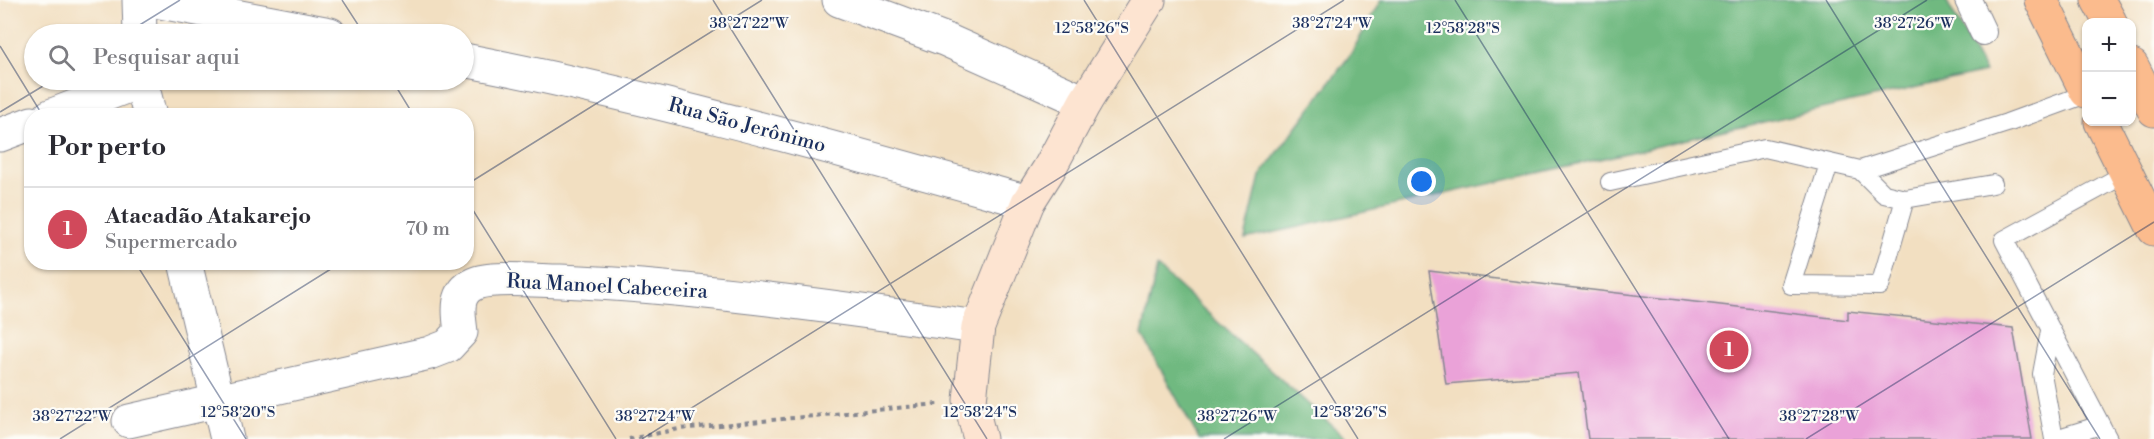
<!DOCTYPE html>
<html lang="pt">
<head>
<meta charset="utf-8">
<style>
  body { margin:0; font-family:"Libre Bodoni",serif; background:#f2f2f3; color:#2b2b33 }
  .controls { position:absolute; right:18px; top:18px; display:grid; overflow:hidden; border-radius:12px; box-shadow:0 2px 4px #0004 }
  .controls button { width:54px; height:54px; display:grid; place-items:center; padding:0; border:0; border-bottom:2px solid #e1e1e2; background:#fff; color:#2b2b33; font:30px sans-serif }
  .you { position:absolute; left:1422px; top:182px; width:21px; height:21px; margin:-15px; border:4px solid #fff; border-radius:50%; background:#1a73e8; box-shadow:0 0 0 9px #1a73e833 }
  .badge { display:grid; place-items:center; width:39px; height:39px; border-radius:50%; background:#d1495b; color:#fff; font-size:20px; font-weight:700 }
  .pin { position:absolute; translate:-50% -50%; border:3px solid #fff; box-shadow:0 2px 6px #0006 }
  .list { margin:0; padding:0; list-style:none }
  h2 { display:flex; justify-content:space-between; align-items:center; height:78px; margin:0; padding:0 24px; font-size:26px }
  h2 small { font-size:20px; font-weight:400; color:#7c7c81 }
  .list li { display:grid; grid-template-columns:39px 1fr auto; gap:18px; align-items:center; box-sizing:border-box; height:84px; padding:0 24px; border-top:2px solid #e1e1e2 }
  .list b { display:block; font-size:22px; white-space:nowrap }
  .list p { margin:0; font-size:20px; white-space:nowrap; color:#7c7c81 }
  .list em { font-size:20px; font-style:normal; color:#7c7c81 }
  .icon { flex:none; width:33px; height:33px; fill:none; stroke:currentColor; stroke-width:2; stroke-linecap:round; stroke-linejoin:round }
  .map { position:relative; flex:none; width:2154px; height:439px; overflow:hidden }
  .search { position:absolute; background:#fff; box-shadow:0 2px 4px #0004; left:24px; top:24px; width:450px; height:66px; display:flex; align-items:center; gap:15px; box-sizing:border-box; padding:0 21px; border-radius:33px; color:#7c7c81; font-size:22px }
  .panel { position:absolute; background:#fff; box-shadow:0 2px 4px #0004; left:24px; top:108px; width:450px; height:162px; border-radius:24px }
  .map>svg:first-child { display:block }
</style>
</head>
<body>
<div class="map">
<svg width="2154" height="439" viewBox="0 0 2154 439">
  <rect width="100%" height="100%" fill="#fdfcf7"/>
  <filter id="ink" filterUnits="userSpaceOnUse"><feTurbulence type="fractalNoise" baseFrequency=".0167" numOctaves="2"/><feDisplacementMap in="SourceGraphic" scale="12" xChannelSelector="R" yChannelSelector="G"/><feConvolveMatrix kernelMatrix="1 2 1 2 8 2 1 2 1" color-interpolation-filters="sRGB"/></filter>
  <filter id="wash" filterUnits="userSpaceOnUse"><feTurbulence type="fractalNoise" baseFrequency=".008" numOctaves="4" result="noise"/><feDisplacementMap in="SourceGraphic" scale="24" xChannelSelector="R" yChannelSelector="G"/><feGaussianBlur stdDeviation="1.35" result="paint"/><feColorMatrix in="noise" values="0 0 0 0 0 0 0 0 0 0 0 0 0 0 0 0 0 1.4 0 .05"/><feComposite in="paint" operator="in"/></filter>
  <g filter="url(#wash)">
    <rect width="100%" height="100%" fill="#f2dfc1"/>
    <path fill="#6fb980" stroke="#45746f" stroke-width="1.5" d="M 1381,0 L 1946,0 L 1985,72 L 1245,239 L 1260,176 L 1350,55 Z
      M 1157,267 L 1347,439 L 1199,439 L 1142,335 Z"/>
    <g id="blocks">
      <path fill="#eaa2d8" d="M 1429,271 L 1848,320 L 1848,311 L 2013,328 L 2032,439 L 1588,439 L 1579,373 L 1446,384 Z"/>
    </g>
  </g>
  <g filter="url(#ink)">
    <use href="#blocks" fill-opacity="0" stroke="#868790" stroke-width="1.5"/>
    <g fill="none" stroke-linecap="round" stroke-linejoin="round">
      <g stroke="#868790" stroke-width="20">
        <path id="service" d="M 1829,164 L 1791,285 L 1880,286 L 1905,199
          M 1860,170 L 1884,194 L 1905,199 L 1993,184
          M 1610,182 L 1765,148 L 1860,170 L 2007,123 L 2086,94
          M 2050,331 L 2042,374 L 2054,439
          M 2055,439 L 2101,425
          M 2108,439 L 2004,240 L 2127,173"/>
      </g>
      <g stroke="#868790" stroke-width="28">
        <path id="pedestrian" d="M 1968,0 L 1983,32"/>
      </g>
      <g stroke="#868790" stroke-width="35">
        <path id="minor" d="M 139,0 L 140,34
          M 150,0 L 330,34
          M 839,0 L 944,39 L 1085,102
          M 464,60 C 655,97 841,150 1028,202
          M 141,80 L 150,116
          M 50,116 L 141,81
          M 0,135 L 32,123
          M 185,262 L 227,439
          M 129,421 L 430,353 L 448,346 L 461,332 C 459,315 454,293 474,284 C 491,276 540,281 560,281 C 700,287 839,308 978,327"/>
      </g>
      <g stroke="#868790" stroke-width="35">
        <path id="secondary" d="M 980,439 L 970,400 L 978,327 L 1028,202 L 1049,169 L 1085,102 L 1149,0"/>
      </g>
      <g stroke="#868790" stroke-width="35">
        <path id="trunk" d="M 2041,0 L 2086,91
          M 2098,0 L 2110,22
          M 2132,66 L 2154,110
          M 2101,122 L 2154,229"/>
      </g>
      <path stroke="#868790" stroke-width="4" stroke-dasharray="4.5 4.5" stroke-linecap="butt" d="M 629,439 L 679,429 L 938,404"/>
      <use href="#service" stroke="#fff" stroke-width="18"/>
      <use href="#pedestrian" stroke="#fff" stroke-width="26"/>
      <use href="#minor" stroke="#fff" stroke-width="33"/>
      <use href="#secondary" stroke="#fde4d1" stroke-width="33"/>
      <use href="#trunk" stroke="#fbbb8d" stroke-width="33"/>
    </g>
  </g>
  <path fill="none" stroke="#1b2f5e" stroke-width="1.5" stroke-opacity="0.45" d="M 342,0 L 364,34M 713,0 L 987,439M 1084,0 L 1358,439M 1455,0 L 1729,439M 1826,0 L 2100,439M 125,34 L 180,0M 0,46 L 43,116M 392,80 L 414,116M 0,112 L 53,80M 466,185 L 762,0M 466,199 L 616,439M 135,262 L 246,439M 60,439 L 342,262M 642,439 L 1344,0M 1224,439 L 1927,0M 1806,439 L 2154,222"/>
  <g text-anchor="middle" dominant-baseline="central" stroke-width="4.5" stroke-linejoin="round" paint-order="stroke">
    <g font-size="20" fill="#1b2f5e" stroke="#fdfcf7">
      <text transform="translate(747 126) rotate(15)">Rua São Jerônimo</text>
      <text transform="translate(607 287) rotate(3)">Rua Manoel Cabeceira</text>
    </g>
  </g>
  <g font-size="15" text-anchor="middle" fill="#1b2f5e" stroke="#fdfcf7" stroke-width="4.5" stroke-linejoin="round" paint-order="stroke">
    <text x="749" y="28">38°27'22"W</text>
    <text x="1332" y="28">38°27'24"W</text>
    <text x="1914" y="28">38°27'26"W</text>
    <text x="1092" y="33">12°58'26"S</text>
    <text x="1463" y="33">12°58'28"S</text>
    <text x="238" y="417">12°58'20"S</text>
    <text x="980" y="417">12°58'24"S</text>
    <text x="1350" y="417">12°58'26"S</text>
    <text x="72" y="421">38°27'22"W</text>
    <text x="655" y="421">38°27'24"W</text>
    <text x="1237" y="421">38°27'26"W</text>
    <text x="1819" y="421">38°27'28"W</text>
  </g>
</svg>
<div class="controls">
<button>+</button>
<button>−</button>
</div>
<div class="you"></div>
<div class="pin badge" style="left:1729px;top:350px">1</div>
<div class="search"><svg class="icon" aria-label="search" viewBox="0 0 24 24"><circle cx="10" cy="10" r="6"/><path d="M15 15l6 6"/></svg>Pesquisar aqui</div>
<section class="panel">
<h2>Por perto<small></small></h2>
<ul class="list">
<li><span class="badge">1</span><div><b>Atacadão Atakarejo</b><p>Supermercado</p></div><em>70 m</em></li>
</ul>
</section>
</div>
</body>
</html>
